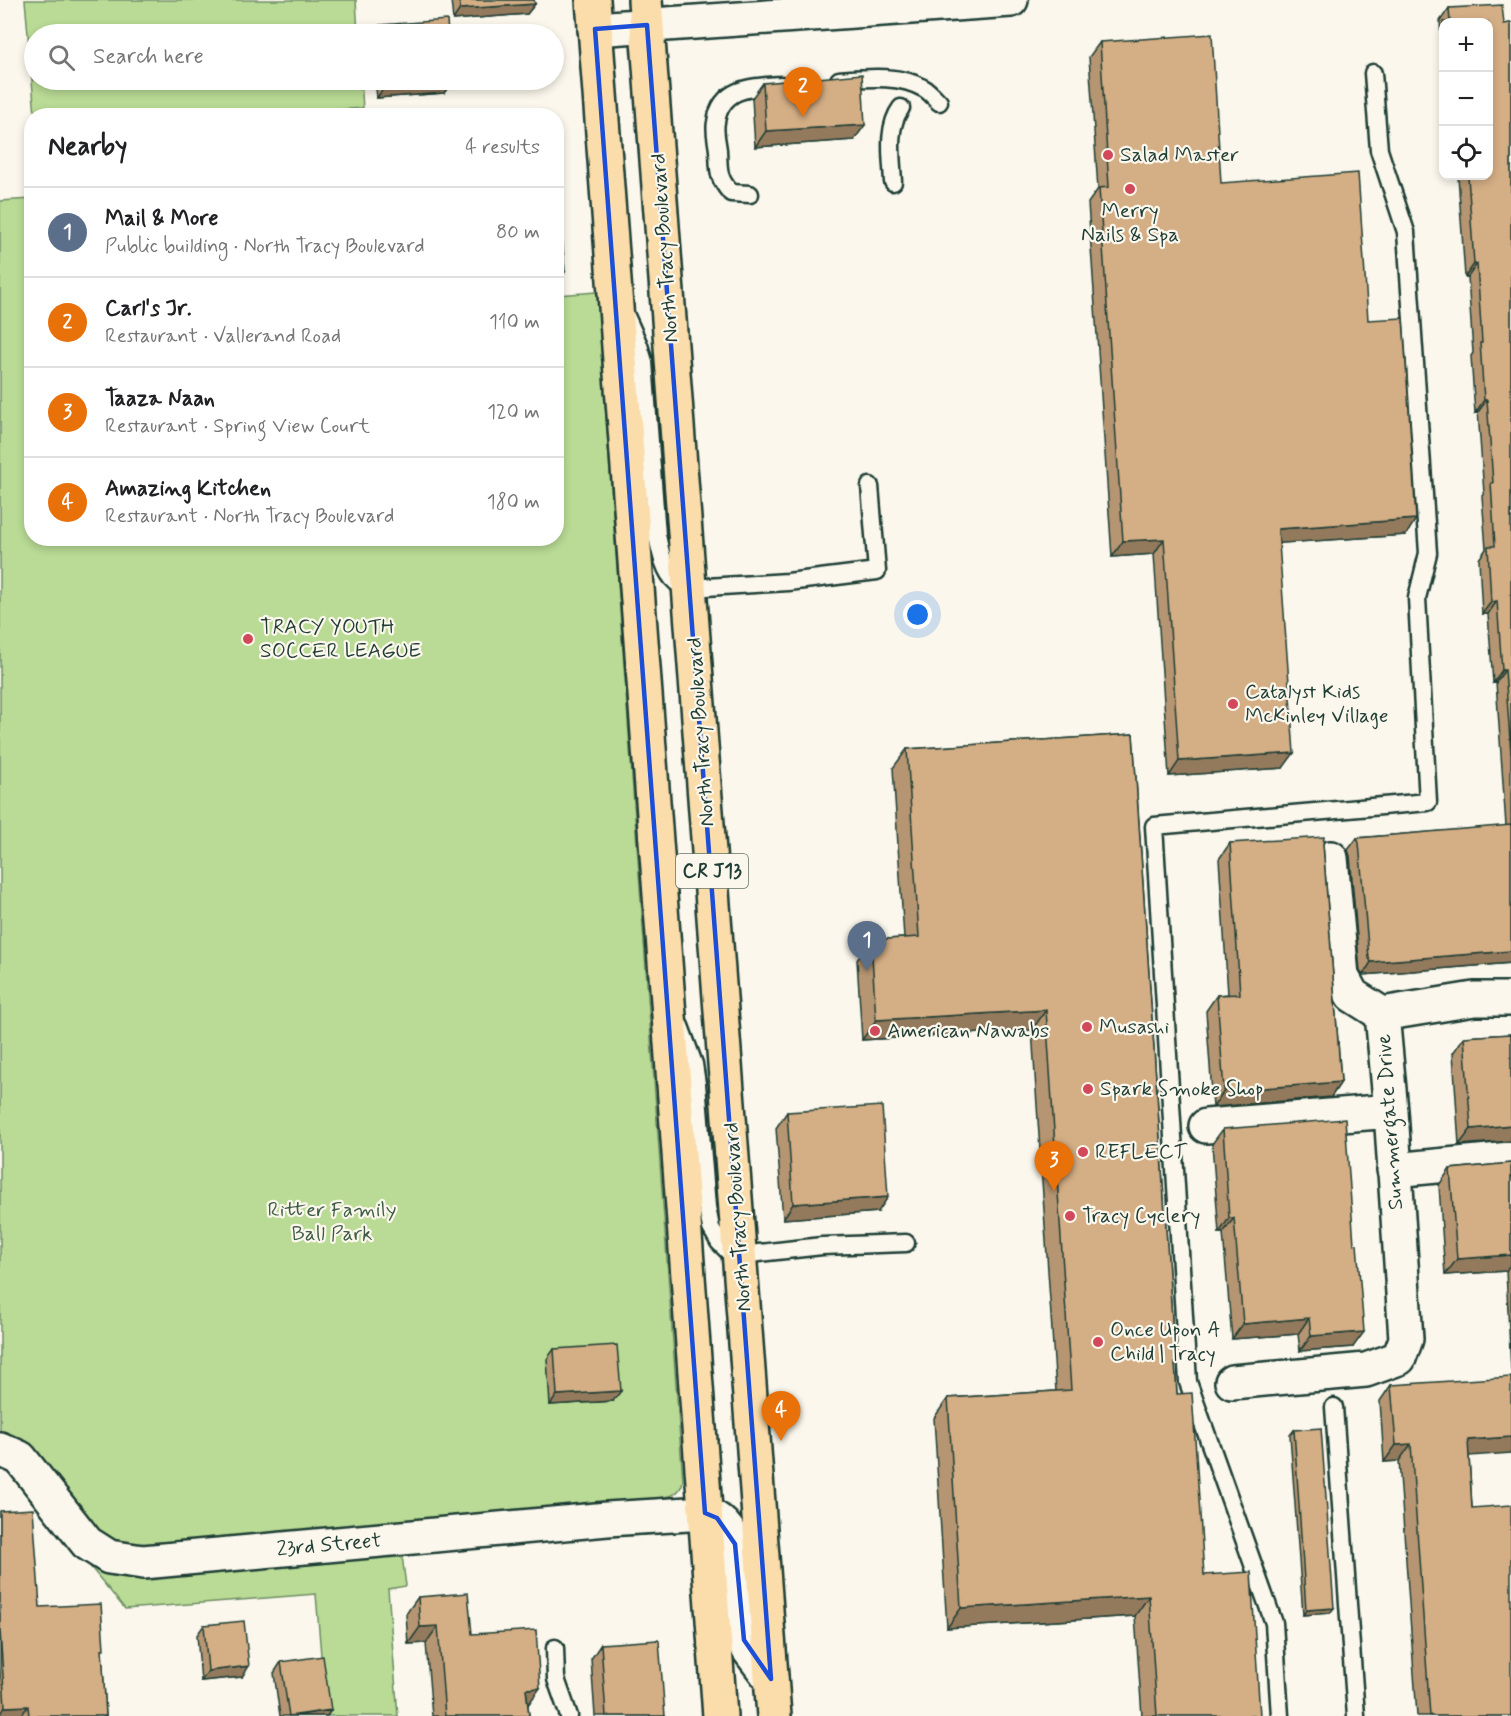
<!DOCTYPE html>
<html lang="en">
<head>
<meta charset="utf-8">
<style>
  body { margin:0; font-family:Mynerve,sans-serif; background:#f2f2f2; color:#202124 }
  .controls { position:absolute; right:18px; top:18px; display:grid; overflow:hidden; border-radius:12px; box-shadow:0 3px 9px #0003 }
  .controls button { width:54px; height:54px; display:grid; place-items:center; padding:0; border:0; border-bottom:2px solid #e0e0e0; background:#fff; color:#202124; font:30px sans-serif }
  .you { position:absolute; left:918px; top:615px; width:21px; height:21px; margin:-15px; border:4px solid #fff; border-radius:50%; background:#1a73e8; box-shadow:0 0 0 9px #1a73e833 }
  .badge { display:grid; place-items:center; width:39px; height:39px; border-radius:50%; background:#1a73e8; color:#fff; font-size:20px; font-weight:700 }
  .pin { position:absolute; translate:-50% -50px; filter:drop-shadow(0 2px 3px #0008) }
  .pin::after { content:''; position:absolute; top:32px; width:21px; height:18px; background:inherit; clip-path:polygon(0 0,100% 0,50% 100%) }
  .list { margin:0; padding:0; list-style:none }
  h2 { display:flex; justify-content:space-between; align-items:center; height:78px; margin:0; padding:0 24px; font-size:26px }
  h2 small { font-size:20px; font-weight:400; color:#757577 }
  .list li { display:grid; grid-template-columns:39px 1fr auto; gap:18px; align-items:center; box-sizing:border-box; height:90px; padding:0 24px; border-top:2px solid #e0e0e0 }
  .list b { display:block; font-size:22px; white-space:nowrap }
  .list p { margin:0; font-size:20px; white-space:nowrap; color:#757577 }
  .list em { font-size:20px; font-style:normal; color:#757577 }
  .icon { flex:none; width:33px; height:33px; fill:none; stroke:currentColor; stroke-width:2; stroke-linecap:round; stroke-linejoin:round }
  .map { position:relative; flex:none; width:1511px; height:1716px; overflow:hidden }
  .search { position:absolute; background:#fff; box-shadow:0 3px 9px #0003; left:24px; top:24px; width:540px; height:66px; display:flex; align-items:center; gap:15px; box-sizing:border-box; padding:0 21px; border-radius:33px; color:#757577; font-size:22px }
  .panel { position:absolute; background:#fff; box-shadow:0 3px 9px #0003; left:24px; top:108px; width:540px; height:438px; border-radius:24px }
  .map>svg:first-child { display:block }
</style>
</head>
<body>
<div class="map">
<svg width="1511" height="1716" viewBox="0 0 1511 1716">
  <rect width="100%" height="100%" fill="#fbf7ec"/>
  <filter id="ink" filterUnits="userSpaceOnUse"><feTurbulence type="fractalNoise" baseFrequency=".0167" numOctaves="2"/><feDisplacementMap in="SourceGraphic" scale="12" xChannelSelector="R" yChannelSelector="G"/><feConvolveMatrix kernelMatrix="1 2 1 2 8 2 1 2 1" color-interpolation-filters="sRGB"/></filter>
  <g filter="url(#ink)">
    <path fill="#b9db95" stroke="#6c8c64" stroke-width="1.5" d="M 25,0 L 356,0 L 358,34 L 34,34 L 34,80 L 361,80 L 363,108 L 257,116 L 35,115 Z
      M 31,199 L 32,538 L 556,538 L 557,295 L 597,292 L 683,1481 C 680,1495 671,1496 658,1498 L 660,1534 L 401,1548 L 406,1586 L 388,1589 L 398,1716 L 326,1716 L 316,1594 L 125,1609 L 19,1480 L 0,1439 L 0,201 Z"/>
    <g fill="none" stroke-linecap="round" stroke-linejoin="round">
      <g stroke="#1f3d34" stroke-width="21">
        <path id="lane" d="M 839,80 C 866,78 900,74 925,89 C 930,92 935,98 939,102
          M 893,182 C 892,159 886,128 901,108
          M 750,194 L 731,193 C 717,177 719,170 718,150 C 717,141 714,131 716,122 C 721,87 752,87 781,85
          M 626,316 L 639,345 L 644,362 L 657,535 C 660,550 664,572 676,582 C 680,585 686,586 690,588 L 788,582 L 877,571 L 870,486
          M 680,1026 L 694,1064 L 697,1084 L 707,1207 L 711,1228 L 719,1242 L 729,1252 L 741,1255 L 822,1246 L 906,1243
          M 1334,1407 L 1356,1716
          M 555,1648 L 556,1679 L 569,1716
          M 1280,1716 L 1274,1623 L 1188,1382 L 1154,826 L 1428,802 L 1417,598 L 1428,553 L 1406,232 L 1379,150 L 1373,73"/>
      </g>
      <g stroke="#1f3d34" stroke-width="38">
        <path id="street" d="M 595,29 L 1011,0
          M 1331,858 L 1342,976 L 1352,995 L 1382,1014
          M 1382,1014 L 1474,999 L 1511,999
          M 1206,1126 L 1391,1111
          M 1394,1170 L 1511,1159
          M 1232,1382 L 1366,1370 L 1399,1358 L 1406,1339 L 1391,1111 L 1382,1014
          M 0,1449 L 20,1458 L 87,1543 L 109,1557 L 143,1562 L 607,1519 L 705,1513 C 726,1522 732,1534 738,1556 L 744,1640 L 749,1650 L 771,1679"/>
      </g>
      <g stroke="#1f3d34" stroke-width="38">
        <path id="primary" d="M 593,0 L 667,988 L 720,1716
          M 645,0 L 774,1716"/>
      </g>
      <use href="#lane" stroke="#fbf7ec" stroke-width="16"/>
      <use href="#street" stroke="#fbf7ec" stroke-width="33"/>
      <use href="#primary" stroke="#faddab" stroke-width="33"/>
    </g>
    <path fill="#b69672" stroke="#1f3d34" stroke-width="1.5" d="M 451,0 L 534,0 L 535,4 L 527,14 L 453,20 Z
      M 1449,8 L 1504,24 L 1511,23 L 1511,963 L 1363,975 L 1360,971 L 1350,856 L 1348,850 L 1357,838 L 1506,826 L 1496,682 L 1493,683 L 1488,614 L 1482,614 L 1479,559 L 1486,549 L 1482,496 L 1484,493 L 1478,412 L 1475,413 L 1471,356 L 1473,353 L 1468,277 L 1465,277 L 1458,176 L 1488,176 L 1488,22 L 1443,22 L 1443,74 L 1440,21 Z
      M 380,25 L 448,34 L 373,34 Z
      M 1100,42 L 1221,183 L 1368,320 L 1406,535 L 1279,543 L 1283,768 L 1169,776 L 1154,554 L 1112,557 L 1088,203 L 1098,189 L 1089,57 Z
      M 375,80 L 451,80 L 451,83 L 444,93 L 377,98 Z
      M 763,83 L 854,140 L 755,147 L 752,98 Z
      M 1133,734 L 1177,1394 L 1204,1575 L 1260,1716 L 1142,1716 L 1135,1616 L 947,1628 L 934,1418 L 948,1398 L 1056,1391 L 1032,1030 L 862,1040 L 857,960 L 871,940 L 904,938 L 893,768 L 907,749 Z
      M 1230,843 L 1323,844 L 1341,1082 L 1331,1097 L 1213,1107 L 1206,1011 L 1217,995 L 1228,994 L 1219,859 Z
      M 1511,1034 L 1511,1141 L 1459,1145 L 1453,1053 L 1464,1037 Z
      M 787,1112 L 878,1212 L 783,1219 L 776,1128 Z
      M 1223,1129 L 1353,1347 L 1300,1351 L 1298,1334 L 1232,1339 L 1223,1233 L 1219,1233 L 1212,1144 Z
      M 1511,1163 L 1511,1371 L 1506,1271 L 1445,1275 L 1439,1185 L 1450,1169 Z
      M 554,1349 L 613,1401 L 550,1405 L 547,1359 Z
      M 1391,1385 L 1469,1456 L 1472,1508 L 1511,1716 L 1417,1716 L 1399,1461 L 1384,1462 L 1380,1401 Z
      M 1294,1430 L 1330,1613 L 1303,1615 L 1290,1435 Z
      M 0,1511 L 40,1607 L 102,1652 L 106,1716 L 0,1716 Z
      M 418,1597 L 472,1634 L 528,1705 L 529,1716 L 432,1716 L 426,1643 L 408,1644 L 406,1614 Z
      M 204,1625 L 242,1677 L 201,1681 L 197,1635 Z
      M 601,1644 L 665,1716 L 595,1716 L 591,1659 Z
      M 281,1662 L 331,1710 L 327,1716 L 280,1716 L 274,1673 Z"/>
    <path fill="#947a5d" stroke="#1f3d34" stroke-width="1.5" d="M 535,4 L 527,14 L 453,20 L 460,9 Z
      M 451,83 L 444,93 L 377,98 L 384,87 Z
      M 865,125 L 854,140 L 755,147 L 766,131 Z
      M 1474,264 L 1477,264 L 1468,277 L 1465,277 Z
      M 556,272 L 565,272 L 556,283 Z
      M 1484,400 L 1487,400 L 1478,412 L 1475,413 Z
      M 1416,519 L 1406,535 L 1268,544 L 1278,529 Z
      M 1164,539 L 1154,554 L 1112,557 L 1123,541 Z
      M 1497,601 L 1488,614 L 1482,614 L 1491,602 Z
      M 1502,670 L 1505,670 L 1496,682 L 1493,683 Z
      M 1294,753 L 1283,768 L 1169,776 L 1179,761 Z
      M 1511,951 L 1511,963 L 1363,975 L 1371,962 Z
      M 1046,1010 L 1032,1030 L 862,1040 L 876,1020 Z
      M 1341,1082 L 1331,1097 L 1213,1107 L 1224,1091 Z
      M 1511,1125 L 1511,1141 L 1459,1145 L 1471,1129 Z
      M 888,1197 L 878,1212 L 783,1219 L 793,1204 Z
      M 1229,1218 L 1234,1218 L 1223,1233 L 1219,1233 Z
      M 1511,1255 L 1511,1263 L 1506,1271 L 1445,1275 L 1457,1259 Z
      M 1309,1318 L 1298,1334 L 1232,1339 L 1243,1324 Z
      M 1364,1332 L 1353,1347 L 1300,1351 L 1311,1336 Z
      M 621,1391 L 613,1401 L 550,1405 L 557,1395 Z
      M 1511,1437 L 1511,1453 L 1456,1457 L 1468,1440 Z
      M 1411,1444 L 1399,1461 L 1384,1462 L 1396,1445 Z
      M 1149,1596 L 1135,1616 L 947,1628 L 961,1608 Z
      M 1334,1608 L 1330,1613 L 1303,1615 L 1306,1610 Z
      M 438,1626 L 426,1643 L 408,1644 L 420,1627 Z
      M 249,1666 L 242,1677 L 201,1681 L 208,1671 Z
      M 540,1688 L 528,1705 L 526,1689 Z
      M 28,1706 L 21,1716 L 0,1716 L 5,1707 Z
      M 331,1710 L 327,1716 L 294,1716 Z"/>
    <path fill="#d4ae85" stroke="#1f3d34" stroke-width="1.5" d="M 459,0 L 534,0 L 535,4 L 460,9 Z
      M 1502,5 L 1504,24 L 1511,23 L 1511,754 L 1505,670 L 1502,670 L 1497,601 L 1491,602 L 1488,546 L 1495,546 L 1491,483 L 1493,483 L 1487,400 L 1484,400 L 1480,343 L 1482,343 L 1477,264 L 1474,264 L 1468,176 L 1488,176 L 1488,22 L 1450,22 L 1449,8 Z
      M 447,20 L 448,34 L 380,34 L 380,25 Z
      M 1212,34 L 1221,183 L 1358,173 L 1368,320 L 1403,318 L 1416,519 L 1278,529 L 1294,753 L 1179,761 L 1164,539 L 1123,541 L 1099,188 L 1109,187 L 1100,42 Z
      M 862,74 L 865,125 L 766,131 L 763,83 Z
      M 383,80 L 451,80 L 451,83 L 384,87 Z
      M 560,213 L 565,272 L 556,272 L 556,214 Z
      M 1133,734 L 1177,1394 L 1192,1393 L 1204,1575 L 1251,1572 L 1260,1716 L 1157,1716 L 1149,1596 L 961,1608 L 948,1398 L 1071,1390 L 1046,1010 L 876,1020 L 871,940 L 919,937 L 907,749 Z
      M 1511,825 L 1511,951 L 1371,962 L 1369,958 L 1359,843 L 1357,838 Z
      M 1324,837 L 1323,844 L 1341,1082 L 1224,1091 L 1217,995 L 1240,994 L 1230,843 Z
      M 1511,1034 L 1511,1125 L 1471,1129 L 1464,1037 Z
      M 882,1106 L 888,1197 L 793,1204 L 787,1112 Z
      M 1345,1119 L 1354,1244 L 1357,1244 L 1364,1332 L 1311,1336 L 1309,1318 L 1243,1324 L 1234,1218 L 1229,1218 L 1223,1129 Z
      M 1511,1163 L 1511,1255 L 1457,1259 L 1450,1169 Z
      M 617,1345 L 621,1391 L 557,1395 L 554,1349 Z
      M 1511,1377 L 1511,1437 L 1468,1440 L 1472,1508 L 1511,1505 L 1511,1716 L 1430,1716 L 1411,1444 L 1396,1445 L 1391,1385 Z
      M 1321,1428 L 1334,1608 L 1306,1610 L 1294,1430 Z
      M 33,1509 L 40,1607 L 101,1604 L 104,1649 L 102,1649 L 106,1716 L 29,1716 L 28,1706 L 5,1707 L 0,1630 L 0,1511 Z
      M 468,1593 L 472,1634 L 536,1630 L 540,1688 L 526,1689 L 529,1716 L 445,1716 L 438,1626 L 420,1627 L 418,1597 Z
      M 244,1621 L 249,1666 L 208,1671 L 204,1625 Z
      M 658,1640 L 659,1641 L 665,1716 L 606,1716 L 601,1644 Z
      M 323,1656 L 331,1710 L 289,1716 L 281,1662 Z"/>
  </g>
  <path fill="none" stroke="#1d4ed8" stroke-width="4.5" stroke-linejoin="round" d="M 647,25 L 771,1679 L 744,1640 L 735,1544 L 717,1518 L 705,1513 L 595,29 Z"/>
  <g fill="#d1495b" stroke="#fbf7ec" stroke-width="2">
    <circle cx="1108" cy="155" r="6"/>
    <circle cx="1130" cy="189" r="6"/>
    <circle cx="248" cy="639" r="6"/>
    <circle cx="1233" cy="704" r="6"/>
    <circle cx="1087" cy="1027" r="6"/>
    <circle cx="875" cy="1031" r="6"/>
    <circle cx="1088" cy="1089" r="6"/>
    <circle cx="1083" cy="1152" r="6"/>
    <circle cx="1070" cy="1216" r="6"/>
    <circle cx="1098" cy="1342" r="6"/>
  </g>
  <g text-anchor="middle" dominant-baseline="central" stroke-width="4.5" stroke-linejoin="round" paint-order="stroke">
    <rect fill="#fbf7ec" stroke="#61756b" stroke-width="1.5" x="676" y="854" width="72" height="34" rx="4.5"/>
    <g font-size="20" font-weight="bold" fill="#1f3d34">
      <text x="712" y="871">CR J13</text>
    </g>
    <g font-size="21" fill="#1f3d34" stroke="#fbf7ec" text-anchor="start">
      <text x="1120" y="155">Salad Master</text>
      <text x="1130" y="211" text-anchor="middle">Merry<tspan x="1130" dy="24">Nails &amp; Spa</tspan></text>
      <text x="260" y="627">TRACY YOUTH<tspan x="260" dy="24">SOCCER LEAGUE</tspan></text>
      <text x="1245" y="692">Catalyst Kids<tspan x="1245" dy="24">McKinley Village</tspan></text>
      <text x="1099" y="1027">Musashi</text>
      <text x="887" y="1031">American Nawabs</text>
      <text x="1100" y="1089">Spark Smoke Shop</text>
      <text x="1095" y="1152">REFLECT</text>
      <text x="1082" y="1216">Tracy Cyclery</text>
      <text x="1110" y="1330">Once Upon A<tspan x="1110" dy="24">Child | Tracy</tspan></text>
    </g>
    <g font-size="21" fill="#1f3d34" stroke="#fbf7ec">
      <text transform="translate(665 248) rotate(-94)">North Tracy Boulevard</text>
      <text transform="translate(701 732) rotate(-94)">North Tracy Boulevard</text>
      <text transform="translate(1390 1122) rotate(-94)">Summergate Drive</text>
      <text transform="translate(738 1217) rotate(-94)">North Tracy Boulevard</text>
      <text transform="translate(329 1545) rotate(-5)">23rd Street</text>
    </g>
    <g font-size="21" fill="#3e5d47" stroke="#fbf7ec">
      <text x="332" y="1210">Ritter Family<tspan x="332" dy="24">Ball Park</tspan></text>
    </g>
  </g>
</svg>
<div class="controls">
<button>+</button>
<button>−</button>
<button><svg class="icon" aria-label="locate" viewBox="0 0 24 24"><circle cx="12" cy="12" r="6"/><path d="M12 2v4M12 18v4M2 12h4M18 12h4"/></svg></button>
</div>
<div class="you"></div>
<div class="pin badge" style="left:867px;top:971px;background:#5c6f8a">1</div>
<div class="pin badge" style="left:803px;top:117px;background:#e8710a">2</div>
<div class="pin badge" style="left:1054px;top:1191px;background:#e8710a">3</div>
<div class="pin badge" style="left:781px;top:1441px;background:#e8710a">4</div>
<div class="search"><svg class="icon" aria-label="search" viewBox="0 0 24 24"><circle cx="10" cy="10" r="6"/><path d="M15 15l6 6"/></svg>Search here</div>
<section class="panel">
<h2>Nearby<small>4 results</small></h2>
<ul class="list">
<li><span class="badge" style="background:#5c6f8a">1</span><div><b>Mail &amp; More</b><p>Public building · North Tracy Boulevard</p></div><em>80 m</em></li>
<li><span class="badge" style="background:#e8710a">2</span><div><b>Carl's Jr.</b><p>Restaurant · Vallerand Road</p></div><em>110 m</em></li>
<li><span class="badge" style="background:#e8710a">3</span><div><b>Taaza Naan</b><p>Restaurant · Spring View Court</p></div><em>120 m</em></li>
<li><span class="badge" style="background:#e8710a">4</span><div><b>Amazing Kitchen</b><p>Restaurant · North Tracy Boulevard</p></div><em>180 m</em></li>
</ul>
</section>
</div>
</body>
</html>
